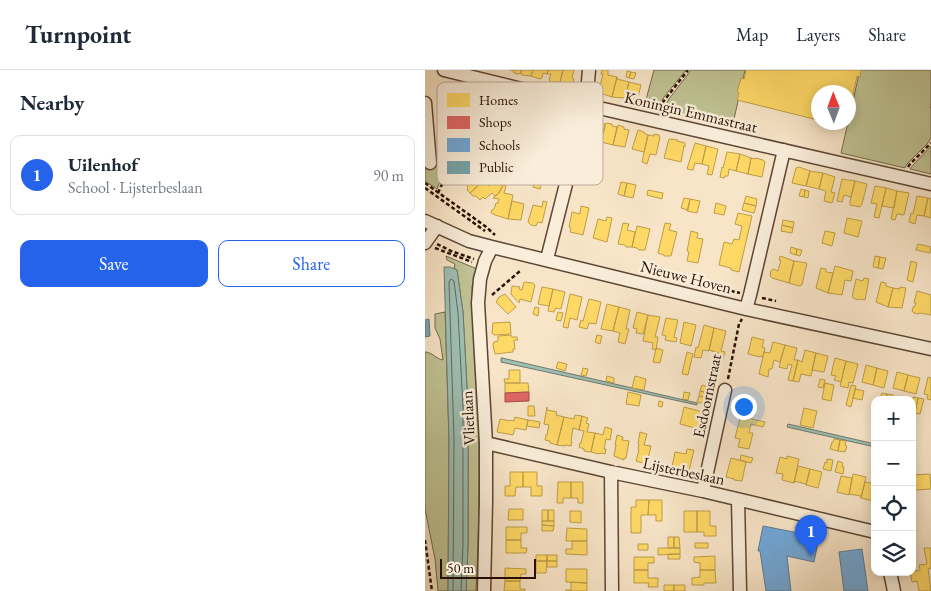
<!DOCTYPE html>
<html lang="en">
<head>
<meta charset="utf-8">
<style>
  body { margin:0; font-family:"EB Garamond",serif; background:#f6f6f7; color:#1f2937 }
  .controls { position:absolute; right:15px; bottom:15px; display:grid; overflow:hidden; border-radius:10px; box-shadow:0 2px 12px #0003 }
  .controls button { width:45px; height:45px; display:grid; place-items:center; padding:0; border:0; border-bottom:1px solid #e0e1e3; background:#fff; color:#1f2937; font:25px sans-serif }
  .compass { position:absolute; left:386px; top:15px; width:45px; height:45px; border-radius:50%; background:#fff; box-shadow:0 2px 12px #0003; rotate:359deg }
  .scale { position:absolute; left:15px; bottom:12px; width:96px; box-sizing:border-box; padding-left:5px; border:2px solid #281003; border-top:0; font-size:14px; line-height:18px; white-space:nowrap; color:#281003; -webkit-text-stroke:4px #faeedb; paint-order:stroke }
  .you { position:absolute; left:318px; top:336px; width:18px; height:18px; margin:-12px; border:4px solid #fff; border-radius:50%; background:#1a73e8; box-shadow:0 0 0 8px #1a73e833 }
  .badge { display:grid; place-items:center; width:32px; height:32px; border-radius:50%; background:#2563eb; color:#fff; font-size:16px; font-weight:700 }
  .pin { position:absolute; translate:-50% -41px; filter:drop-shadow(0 1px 2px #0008) }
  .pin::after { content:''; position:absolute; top:26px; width:18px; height:15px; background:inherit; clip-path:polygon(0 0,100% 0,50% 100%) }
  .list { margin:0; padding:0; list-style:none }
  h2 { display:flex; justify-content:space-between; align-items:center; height:65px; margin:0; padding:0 20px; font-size:21px }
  h2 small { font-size:16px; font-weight:400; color:#747a83 }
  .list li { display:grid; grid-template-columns:32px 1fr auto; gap:15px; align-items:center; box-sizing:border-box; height:80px; margin:0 10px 10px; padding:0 10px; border:1px solid #e0e1e3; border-radius:10px }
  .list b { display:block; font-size:19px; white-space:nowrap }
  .list p { margin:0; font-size:16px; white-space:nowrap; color:#747a83 }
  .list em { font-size:16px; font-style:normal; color:#747a83 }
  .actions { display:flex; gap:10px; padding:15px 20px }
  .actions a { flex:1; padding:11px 0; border:1px solid #2563eb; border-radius:10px; text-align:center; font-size:18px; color:#2563eb }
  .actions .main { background:#2563eb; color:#fff }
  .icon { flex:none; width:28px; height:28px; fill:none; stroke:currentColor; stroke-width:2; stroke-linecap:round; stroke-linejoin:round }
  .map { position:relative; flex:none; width:506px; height:521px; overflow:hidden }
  header { display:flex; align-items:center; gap:30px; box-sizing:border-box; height:70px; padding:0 25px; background:#fff; border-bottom:1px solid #e0e1e3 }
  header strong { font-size:24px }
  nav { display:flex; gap:28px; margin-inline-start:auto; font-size:18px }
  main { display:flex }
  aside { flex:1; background:#fff }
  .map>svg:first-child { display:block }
</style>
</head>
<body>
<header>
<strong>Turnpoint</strong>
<nav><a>Map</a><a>Layers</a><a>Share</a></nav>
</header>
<main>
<aside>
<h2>Nearby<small></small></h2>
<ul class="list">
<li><span class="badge">1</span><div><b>Uilenhof</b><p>School · Lijsterbeslaan</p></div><em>90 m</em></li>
</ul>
<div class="actions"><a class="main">Save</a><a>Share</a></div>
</aside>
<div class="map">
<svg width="506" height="521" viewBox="0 0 506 521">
  <rect width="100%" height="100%" fill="#f8e5c8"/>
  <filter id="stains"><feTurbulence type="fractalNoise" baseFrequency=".004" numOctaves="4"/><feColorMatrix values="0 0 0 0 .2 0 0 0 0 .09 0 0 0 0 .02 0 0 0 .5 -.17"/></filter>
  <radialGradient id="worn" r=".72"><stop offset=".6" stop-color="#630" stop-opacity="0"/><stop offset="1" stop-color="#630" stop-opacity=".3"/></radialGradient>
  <path fill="#c0c394" stroke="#746a4c" d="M 229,0 L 261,0 L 239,27 L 232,40 L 219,37 Z
    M 266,0 L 320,0 L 307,58 L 237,41 L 244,29 Z
    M 435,0 L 506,0 L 506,34 L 505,36 L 506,39 L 506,68 L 502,74 L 482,94 L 480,98 L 416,83 Z
    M 506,76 L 506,104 L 485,99 L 489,94 Z
    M 0,94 L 14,94 L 16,109 L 12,119 L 0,111 Z
    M 21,186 L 52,199 L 47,217 C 49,257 51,298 53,338 C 55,399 54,460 51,521 L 41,521 L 43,475 L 43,337 L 38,242 L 32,200 L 29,198 L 30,194 L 22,190 Z
    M 20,242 L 24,370 L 23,521 L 13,521 L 10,489 L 0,439 L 0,282 C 7,282 11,289 18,290 L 15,269 L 10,258 L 10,244 Z"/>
  <path fill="#9dbfb4" stroke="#6e796d" d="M 19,197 L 25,197 L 32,200 L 38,242 L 43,337 L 43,475 L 41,521 L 23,521 L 24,370 Z
    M 76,288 L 77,288 L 272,333 L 272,335 L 76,292 Z
    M 363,354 L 450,374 L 450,377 L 362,357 Z"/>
  <path fill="#ffd966" stroke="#be9d48" d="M 85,0 L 96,0 L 96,3 L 94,4 L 89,3 L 89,1 Z
    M 96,0 L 108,0 L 106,6 L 97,5 L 96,3 Z
    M 108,0 L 123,0 L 122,4 L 118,3 L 117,8 L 115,9 L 106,6 Z
    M 123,0 L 138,0 L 135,12 L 126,12 L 124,10 L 126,4 L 122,4 Z
    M 138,0 L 149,0 L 147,8 L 149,9 L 148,14 L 143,16 L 135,12 Z
    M 177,0 L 183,0 L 183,5 L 192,7 L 187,27 L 175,23 L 176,17 L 175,16 L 178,4 L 176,4 Z
    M 321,0 L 436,0 L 435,7 L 432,6 L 426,34 L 430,35 L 426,49 L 424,49 L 423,56 L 404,52 L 423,52 L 423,22 L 393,22 L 393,50 L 312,30 L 314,23 L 312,22 L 316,8 L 319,9 Z
    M 202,1 L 206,2 L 204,8 L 201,7 Z
    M 206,2 L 211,3 L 209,9 L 204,8 Z
    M 192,7 L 192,9 L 204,12 L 200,28 L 187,27 Z
    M 204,12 L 216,15 L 212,31 L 210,30 L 210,32 L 200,28 Z
    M 169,50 L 175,51 L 175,53 L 180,54 L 176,72 L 164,69 L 168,52 L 169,52 Z
    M 181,53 L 187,54 L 187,56 L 192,57 L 188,75 L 176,72 Z
    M 193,55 L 199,57 L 199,59 L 204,60 L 200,77 L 188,75 Z
    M 213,60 L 219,62 L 219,63 L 223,65 L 219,82 L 207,79 Z
    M 229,64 L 234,65 L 234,67 L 235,67 L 231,85 L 225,84 L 222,94 L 217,92 L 223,65 L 229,66 Z
    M 244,69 L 253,70 L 252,71 L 260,73 L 260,77 L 259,76 L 256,92 L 239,88 Z
    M 270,73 L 281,76 L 277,94 L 270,93 L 268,100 L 262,99 Z
    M 281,76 L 293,79 L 287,105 L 282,104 L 284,96 L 277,94 Z
    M 302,82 L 315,84 L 311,101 L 304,99 L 303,106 L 300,106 L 299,108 L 295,107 L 297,97 L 298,98 Z
    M 315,84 L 326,88 L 323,104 L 311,101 Z
    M 326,88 L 330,89 L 330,88 L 338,90 L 340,92 L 337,107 L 323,104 Z
    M 374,97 L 385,101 L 381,116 L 367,113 L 371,98 Z
    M 51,98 L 55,102 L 53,104 L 59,110 L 45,123 L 42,120 L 43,117 L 39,113 L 42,110 L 40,108 Z
    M 385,101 L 398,103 L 394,119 L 381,116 Z
    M 398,103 L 410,107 L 406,122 L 410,123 L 407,133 L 399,131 L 401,121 L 394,119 Z
    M 417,109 L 430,111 L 426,127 L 419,125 L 417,132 L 412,131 Z
    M 59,110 L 64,116 L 70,110 L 78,115 L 74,123 L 70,126 L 67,123 L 60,129 L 58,127 L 55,130 L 51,126 L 48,126 L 45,123 Z
    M 110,110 L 117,111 L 115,119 L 108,117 Z
    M 430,111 L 442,114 L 437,134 L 435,137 L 425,135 L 425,131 Z
    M 196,112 L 202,113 L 199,126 L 193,124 Z
    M 202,113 L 211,115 L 208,128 L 199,126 Z
    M 78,115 L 81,116 L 79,123 L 88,125 L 83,149 L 70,145 L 66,143 L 67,140 L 69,139 L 71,133 L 73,133 L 74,129 L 68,128 L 74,123 Z
    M 450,116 L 461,118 L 454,148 L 449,147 L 452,134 L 446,133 Z
    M 461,118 L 472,121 L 469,138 L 457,136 Z
    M 376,119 L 380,120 L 379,127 L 374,126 Z
    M 223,120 L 238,123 L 237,129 L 222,125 Z
    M 380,120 L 384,121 L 383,128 L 379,127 Z
    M 472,121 L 484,123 L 479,145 L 472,144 L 470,150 L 466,149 Z
    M 321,126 L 332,129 L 331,136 L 319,133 Z
    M 492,126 L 503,128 L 499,146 L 492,145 L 490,154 L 484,152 L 486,143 L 488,144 Z
    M 259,128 L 265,129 L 263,140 L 256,138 Z
    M 503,128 L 506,129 L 506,148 L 499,146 Z
    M 265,129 L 275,131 L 272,143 L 262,141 Z
    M 87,131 L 99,134 L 96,150 L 83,149 Z
    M 118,131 L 122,132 L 117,153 L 113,152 L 111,156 L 106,155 L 103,152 L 108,135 L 117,137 Z
    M 291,133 L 301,136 L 299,145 L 289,143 Z
    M 319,133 L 331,136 L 329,143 L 317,140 Z
    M 156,136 L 164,138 L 158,165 L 145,162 L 146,158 L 144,157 L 147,142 L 155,144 Z
    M 313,143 L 327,146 L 314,202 L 306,200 L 306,198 L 294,195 L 299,172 L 307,174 L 309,169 L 314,170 L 317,156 L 310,154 Z
    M 182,147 L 187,148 L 182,172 L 168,168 L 173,149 L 181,151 Z
    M 422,148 L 437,151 L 433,167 L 419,163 Z
    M 358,150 L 369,152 L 368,158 L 357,155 Z
    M 198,153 L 204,154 L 202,160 L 210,162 L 207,177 L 201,177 L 200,175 L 193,174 Z
    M 240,153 L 246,154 L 244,160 L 252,162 L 246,186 L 239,186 L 239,185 L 233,183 Z
    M 357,155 L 368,158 L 367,163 L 356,161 Z
    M 212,156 L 225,159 L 220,180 L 214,180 L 212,178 L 207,177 Z
    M 266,161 L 273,163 L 272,168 L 278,169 L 273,193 L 262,191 L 264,182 L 262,181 Z
    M 400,161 L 410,163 L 407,176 L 397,173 Z
    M 493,174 L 506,177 L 505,183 L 491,180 Z
    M 366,177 L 372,179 L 371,185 L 365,183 Z
    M 372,179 L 377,180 L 375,186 L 371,185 Z
    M 355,186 L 369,191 L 364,213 L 347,208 L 345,206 L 346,201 L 348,199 L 353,201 L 356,190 L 354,190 Z
    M 450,186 L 455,187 L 453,198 L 448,197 Z
    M 455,187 L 461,188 L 458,199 L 453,198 Z
    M 369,191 L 382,193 L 377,215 L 374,216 L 364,213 Z
    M 486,191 L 492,193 L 488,212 L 482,210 Z
    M 410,196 L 428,201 L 426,211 L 420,210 L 417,225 L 403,223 Z
    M 396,198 L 401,199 L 401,202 L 408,203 L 403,223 L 391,218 Z
    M 439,208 L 444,209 L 440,230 L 435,229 L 433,230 L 430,229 L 427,227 L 431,209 L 438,211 Z
    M 99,212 L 108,213 L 110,215 L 106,232 L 95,229 L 94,233 L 86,224 L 87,216 L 95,217 L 94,219 L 97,220 Z
    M 456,212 L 461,213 L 461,216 L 468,218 L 463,237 L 451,232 Z
    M 117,217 L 128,219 L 124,236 L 113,234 Z
    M 475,217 L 481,218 L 477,238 L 463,237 L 468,218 L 475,219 Z
    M 128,219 L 140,222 L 136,239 L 131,238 L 129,242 L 123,241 Z
    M 492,221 L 506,225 L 506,245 L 495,243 L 493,244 L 489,243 L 487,241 L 488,237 L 490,236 L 491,233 L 489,233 Z
    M 80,224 L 91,237 L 83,244 L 71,232 L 74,227 Z
    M 145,224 L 157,227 L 152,250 L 145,248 L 143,258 L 138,257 Z
    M 164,229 L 176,232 L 171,254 L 164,253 L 162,259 L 154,257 L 156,250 L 158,251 Z
    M 182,234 L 194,237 L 188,261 L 176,259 Z
    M 110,237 L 114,238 L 113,246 L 108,244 Z
    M 194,237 L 205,240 L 201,259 L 204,259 L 200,274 L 193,272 L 195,263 L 188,261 Z
    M 133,242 L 138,243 L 136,251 L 131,250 Z
    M 212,242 L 223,245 L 218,264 L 211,263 L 212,259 L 208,258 Z
    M 223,245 L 235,247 L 230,267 L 233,267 L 231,280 L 227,279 L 228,273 L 218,271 Z
    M 241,248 L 253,250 L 249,267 L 252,268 L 251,272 L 240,270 L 241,266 L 237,265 Z
    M 85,252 L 86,264 L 69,265 L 67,263 L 68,253 Z
    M 259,252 L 271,255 L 266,276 L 255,273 Z
    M 279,255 L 289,258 L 284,281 L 278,280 L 276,288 L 269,287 L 271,277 L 273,278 Z
    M 289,258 L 301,261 L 296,281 L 300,282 L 298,289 L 292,288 L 294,283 L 284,280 Z
    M 86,265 L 87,267 L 92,267 L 93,270 L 89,270 L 90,279 L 88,279 L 88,282 L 70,284 L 68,275 L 69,272 L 73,271 L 73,266 Z
    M 172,265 L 177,266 L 175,274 L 170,272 Z
    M 327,267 L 339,270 L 337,277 L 340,278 L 338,287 L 335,286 L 335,287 L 323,284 Z
    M 348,272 L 360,275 L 355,292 L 349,290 L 347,299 L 344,299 L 343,307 L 334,304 L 339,282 L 345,283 Z
    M 360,275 L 372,278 L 369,290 L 373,290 L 368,311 L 363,310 L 367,295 L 363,294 L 362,299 L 354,297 Z
    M 231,278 L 238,280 L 235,293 L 228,292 Z
    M 380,280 L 391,283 L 386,306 L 376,304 L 374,312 L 368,311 L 373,290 L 377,292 Z
    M 262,282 L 268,284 L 263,305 L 257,304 Z
    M 391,283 L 403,286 L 399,302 L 387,300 Z
    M 410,288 L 421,291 L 416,312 L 409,310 L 411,306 L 406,305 Z
    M 421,291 L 433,294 L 428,313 L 424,312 L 423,318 L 415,316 Z
    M 133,292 L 142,294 L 140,301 L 131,298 Z
    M 441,295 L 452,298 L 448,315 L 437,312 Z
    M 158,298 L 163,299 L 161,306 L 156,305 Z
    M 452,298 L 463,301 L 459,318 L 448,315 Z
    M 84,300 L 95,300 L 95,313 L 80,313 L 79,309 L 84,309 Z
    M 472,302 L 483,305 L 479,321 L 468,318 Z
    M 483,305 L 495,308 L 491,324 L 479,321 Z
    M 182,306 L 189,308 L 189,313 L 181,311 Z
    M 210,306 L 221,309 L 219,320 L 207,318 Z
    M 503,307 L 506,308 L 506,330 L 502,329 L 503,325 L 499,324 Z
    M 395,309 L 400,310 L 398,318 L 393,317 Z
    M 80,313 L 103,313 L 104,322 L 80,323 Z
    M 400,313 L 409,315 L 406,331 L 397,329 Z
    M 277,315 L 287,318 L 286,324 L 275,321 Z
    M 426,315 L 431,316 L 426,337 L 421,335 Z
    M 430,319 L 439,321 L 437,330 L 428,328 Z
    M 275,321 L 286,324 L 285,329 L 274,326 Z
    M 203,322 L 216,325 L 214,336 L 201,334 Z
    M 259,322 L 265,323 L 263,330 L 258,329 Z
    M 457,323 L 462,324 L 461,330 L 455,330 Z
    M 462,324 L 468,325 L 467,330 L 461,330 Z
    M 274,326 L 285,329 L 283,335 L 272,332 Z
    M 488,327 L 493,328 L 490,343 L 487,342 Z
    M 493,328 L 499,329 L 495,344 L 490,343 Z
    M 314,329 L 327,333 L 326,338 L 313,335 Z
    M 234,331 L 238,332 L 237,337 L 233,336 Z
    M 313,335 L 326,338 L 324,345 L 311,341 Z
    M 103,336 L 109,336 L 110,346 L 103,346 Z
    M 122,337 L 122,340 L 132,342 L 131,345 L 139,347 L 132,375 L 125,373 L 125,371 L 120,370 L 121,365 L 122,365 L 124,355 L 119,354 Z
    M 259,337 L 278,342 L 274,359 L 255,354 Z
    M 379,338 L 392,341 L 388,358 L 375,355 Z
    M 150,345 L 157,346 L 154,360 L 148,358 L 146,371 L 147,371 L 146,376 L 140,375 L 140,376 L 132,375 L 139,347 L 149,349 Z
    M 157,346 L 163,348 L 161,353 L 164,354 L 162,362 L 170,363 L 166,382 L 159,381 L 159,379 L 154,377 L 155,373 L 156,373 L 159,361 L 154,360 Z
    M 90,347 L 103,350 L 101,360 L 90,358 L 88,365 L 72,362 L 75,349 L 85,351 L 86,350 L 89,351 Z
    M 315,348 L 323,350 L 323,348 L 340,352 L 338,357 L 326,354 L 324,363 L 328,363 L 324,379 L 313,377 L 315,369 L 310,368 Z
    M 103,350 L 115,352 L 114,358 L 102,356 Z
    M 180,357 L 187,359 L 185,370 L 181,369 L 179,379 L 181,379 L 180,384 L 175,383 L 174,384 L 166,382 L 170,363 L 178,365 Z
    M 215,362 L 222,364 L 219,375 L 226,376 L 222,393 L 221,393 L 221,394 L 211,391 L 214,380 L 213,380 L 214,374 L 213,374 Z
    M 192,365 L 198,367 L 197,370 L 204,371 L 201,388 L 199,388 L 199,390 L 189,386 L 191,375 L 190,375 Z
    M 409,369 L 415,370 L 413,381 L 405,379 L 407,372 L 408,372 Z
    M 415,370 L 421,371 L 420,375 L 422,376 L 420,382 L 413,381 Z
    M 262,379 L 269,380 L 264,401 L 247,397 L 250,382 L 261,384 Z
    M 316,385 L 328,388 L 326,393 L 315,390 Z
    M 362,386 L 374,389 L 369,413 L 357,410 L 358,404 L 351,403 L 355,387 L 362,389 Z
    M 306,388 L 321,392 L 317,411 L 309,410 L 309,409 L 301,407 Z
    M 402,389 L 408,390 L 406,401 L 398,399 L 400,392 L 402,393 Z
    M 413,391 L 418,393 L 417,397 L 419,397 L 418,404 L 410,402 Z
    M 373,396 L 385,399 L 381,415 L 381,414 L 369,411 L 369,413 Z
    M 385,399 L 397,402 L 393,418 L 381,415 Z
    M 85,402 L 98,402 L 98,417 L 91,417 L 90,426 L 80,426 L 80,416 L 85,416 Z
    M 98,402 L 112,402 L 112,416 L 117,416 L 117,426 L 106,426 L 106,417 L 98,417 Z
    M 428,404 L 441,407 L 436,428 L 436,426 L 424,424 L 424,425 Z
    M 505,404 L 506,419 L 490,420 L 490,422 L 487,422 L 487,409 L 489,408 L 488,405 Z
    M 416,406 L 427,408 L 424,425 L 412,422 Z
    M 133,412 L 146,412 L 146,428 L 138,428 L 138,433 L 132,433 Z
    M 146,412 L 158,412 L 158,433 L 153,433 L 153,428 L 146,428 Z
    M 440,412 L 450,414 L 450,425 L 448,431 L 436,428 Z
    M 211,430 L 224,430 L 223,445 L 216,445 L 216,463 L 206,463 L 206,437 L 211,437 Z
    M 224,430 L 237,430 L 237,451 L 231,451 L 231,445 L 223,445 Z
    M 84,439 L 98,439 L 98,450 L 83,450 Z
    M 117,440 L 123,440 L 123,451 L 117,451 Z
    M 123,440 L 129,440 L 129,451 L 123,451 Z
    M 145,441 L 156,441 L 156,453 L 145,452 Z
    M 259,441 L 272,441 L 272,462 L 259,462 Z
    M 272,441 L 285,441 L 285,456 L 291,456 L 291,466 L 279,466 L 279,462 L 272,462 Z
    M 117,451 L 129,451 L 129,456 L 117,455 Z
    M 117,455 L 129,456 L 128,461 L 117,461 Z
    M 81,457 L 102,457 L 102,463 L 96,463 L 96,470 L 81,470 Z
    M 142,458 L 162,459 L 162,471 L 141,471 Z
    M 243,467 L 249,467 L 249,478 L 243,478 Z
    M 249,467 L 254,467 L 255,478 L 249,478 Z
    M 81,470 L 96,470 L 96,478 L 102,478 L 101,483 L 81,483 Z
    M 147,471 L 162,471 L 162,485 L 141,484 L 141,479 L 147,479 Z
    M 270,473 L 283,473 L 283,478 L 270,478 Z
    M 213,474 L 223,474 L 223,480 L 213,480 Z
    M 233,478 L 255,478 L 255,484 L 233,485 Z
    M 499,478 L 506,478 L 506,498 L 503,499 L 506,521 L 494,521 L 492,511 L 487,512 L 485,502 L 495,500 L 494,495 L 502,494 Z
    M 243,484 L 255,484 L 255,489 L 243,489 Z
    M 111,485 L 122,485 L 122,491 L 111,491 Z
    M 122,485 L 132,485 L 132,491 L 122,491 Z
    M 290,486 L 290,500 L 275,500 L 275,493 L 269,492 L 269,487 Z
    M 209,487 L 229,487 L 229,493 L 223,493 L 223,500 L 209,500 Z
    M 111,491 L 122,491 L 121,503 L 111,503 Z
    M 122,491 L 132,491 L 132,497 L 122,497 Z
    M 80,498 L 101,499 L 101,504 L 96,504 L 95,511 L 80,511 Z
    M 141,499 L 162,499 L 162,513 L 141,512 Z
    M 209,500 L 223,500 L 223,508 L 233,508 L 233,517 L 223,517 L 224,513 L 209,513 Z
    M 275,500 L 290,500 L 291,513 L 279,513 L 279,515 L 267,515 L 267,508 L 275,507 Z
    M 80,511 L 95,511 L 95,519 L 100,519 L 100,521 L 79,521 Z
    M 146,512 L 162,513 L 162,521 L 141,521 L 141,520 L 146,520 Z
    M 239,515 L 249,515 L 249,521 L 239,521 Z
    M 249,515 L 260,515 L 260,521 L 249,521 Z"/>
  <path fill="#e06666" stroke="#a94c48" d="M 104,322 L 104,331 L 80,332 L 80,323 Z"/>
  <path fill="#6fa8dc" stroke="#5a7a9b" d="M 338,456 L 394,467 L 389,492 L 362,486 L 366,521 L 341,521 L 335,481 L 333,481 Z
    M 437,479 L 443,521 L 419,521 L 414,482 Z"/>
  <path fill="#76a5af" stroke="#5f787b" d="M 4,249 L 5,266 L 0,267 L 0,250 Z"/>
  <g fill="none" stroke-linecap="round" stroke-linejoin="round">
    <path stroke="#62685c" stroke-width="1" d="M 28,521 L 29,370 L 24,212 L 26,209 L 29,211 L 33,243 L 38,338 L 38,475 L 36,521"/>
    <g stroke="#5c4534" stroke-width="15">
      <path id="minor" d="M 19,0 L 161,35 L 506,114
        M 0,33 L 5,93
        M 0,151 L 44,171 L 67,177 L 321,239 L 506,279
        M 0,173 L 12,156
        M 122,189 L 161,35 L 164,0
        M 321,239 L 325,225 L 359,80
        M 61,373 L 186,402 L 278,421 L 450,462
        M 186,402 L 187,521
        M 278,421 L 300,320
        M 313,430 L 315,521
        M 465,502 L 469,521
        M 59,521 L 61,432 L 61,373 L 53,233 L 55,209 L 60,191 L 67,177"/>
    </g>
    <path stroke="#281003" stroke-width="2.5" stroke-dasharray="4 2.5" stroke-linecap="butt" d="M 235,39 L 238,32 L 263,0
      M 483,97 L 485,94 L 506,73
      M 0,113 L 60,156 L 70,165
      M 0,118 L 60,161
      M 13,123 L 18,112 L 17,97
      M 12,174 L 26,181 L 49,189
      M 10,178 L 47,192
      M 293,218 L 315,223
      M 67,225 L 95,201
      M 337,228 L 351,231
      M 303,309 L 314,254 L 317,249
      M 0,470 L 7,521"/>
    <use href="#minor" stroke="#faeedb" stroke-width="12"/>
  </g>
  <g text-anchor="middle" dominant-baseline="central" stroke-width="5" stroke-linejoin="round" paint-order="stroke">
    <g font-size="16" fill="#281003" stroke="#faeedb">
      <text transform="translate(266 42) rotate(13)">Koningin Emmastraat</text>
      <text transform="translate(261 207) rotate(14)">Nieuwe Hoven</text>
      <text transform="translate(282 326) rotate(-78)">Esdoornstraat</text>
      <text transform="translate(43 348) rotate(-93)">Vlietlaan</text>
      <text transform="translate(259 401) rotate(12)">Lijsterbeslaan</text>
    </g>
  </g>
  <rect x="12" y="12" width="166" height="103" rx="8" fill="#faeedb" stroke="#bbab9a" stroke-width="1"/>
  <rect x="22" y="23" width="23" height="14" fill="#ffd966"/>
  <rect x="22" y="46" width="23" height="13" fill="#e06666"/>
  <rect x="22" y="68" width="23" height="14" fill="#6fa8dc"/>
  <rect x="22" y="91" width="23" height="13" fill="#76a5af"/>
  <g font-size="14" fill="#281003">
    <text x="54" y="35">Homes</text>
    <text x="54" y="57">Shops</text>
    <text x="54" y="80">Schools</text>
    <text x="54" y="102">Public</text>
  </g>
  <rect width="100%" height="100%" filter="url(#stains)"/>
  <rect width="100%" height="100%" fill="url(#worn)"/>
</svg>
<div class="controls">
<button>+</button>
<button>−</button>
<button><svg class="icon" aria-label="locate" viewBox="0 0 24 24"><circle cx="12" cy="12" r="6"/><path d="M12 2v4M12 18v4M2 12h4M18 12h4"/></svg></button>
<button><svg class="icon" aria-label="layers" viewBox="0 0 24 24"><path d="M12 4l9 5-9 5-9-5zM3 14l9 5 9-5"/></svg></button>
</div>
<svg class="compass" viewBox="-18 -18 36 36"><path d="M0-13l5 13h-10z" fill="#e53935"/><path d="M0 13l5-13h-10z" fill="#747a83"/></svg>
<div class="scale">50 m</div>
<div class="you"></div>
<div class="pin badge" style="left:386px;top:486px">1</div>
</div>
</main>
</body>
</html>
